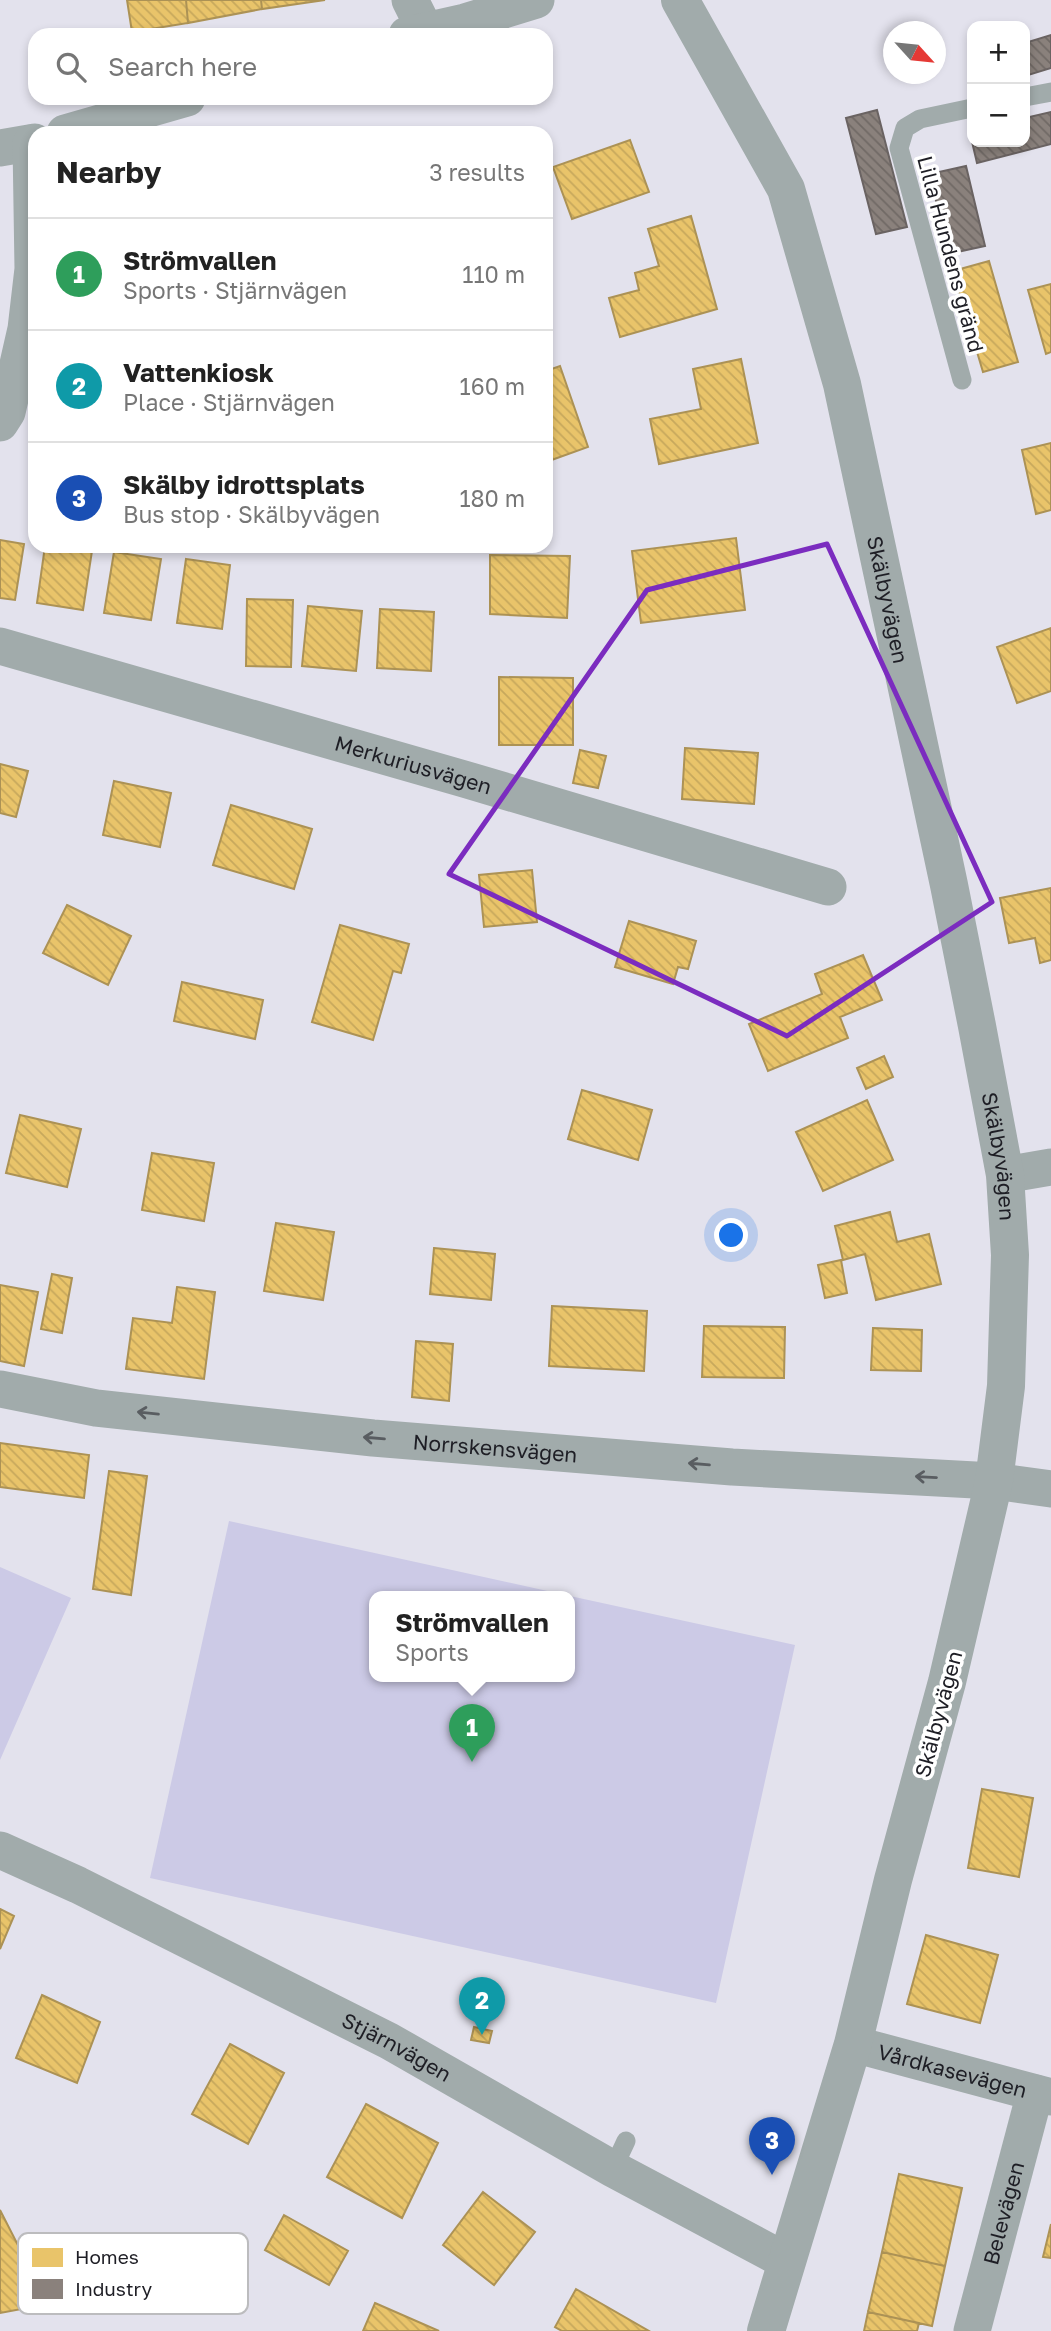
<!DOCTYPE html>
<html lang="en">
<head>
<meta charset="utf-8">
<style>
  body { margin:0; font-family:"Golos Text",sans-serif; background:#f6f6f6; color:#222 }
  .controls { position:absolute; right:21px; top:21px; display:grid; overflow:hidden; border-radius:14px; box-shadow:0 4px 10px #0003 }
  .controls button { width:63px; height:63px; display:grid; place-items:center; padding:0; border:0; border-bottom:2px solid #e0e0e0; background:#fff; color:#222; font:35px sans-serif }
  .compass { position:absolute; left:883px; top:21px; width:63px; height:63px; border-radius:50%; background:#fff; box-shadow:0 4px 10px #0003; rotate:117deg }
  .you { position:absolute; left:732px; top:1236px; width:24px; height:24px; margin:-18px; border:5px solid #fff; border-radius:50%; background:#1a73e8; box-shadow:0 0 0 10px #1a73e833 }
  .badge { display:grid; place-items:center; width:46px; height:46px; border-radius:50%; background:#ea580c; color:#fff; font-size:23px; font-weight:700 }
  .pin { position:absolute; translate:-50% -58px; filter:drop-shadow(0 2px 4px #0008) }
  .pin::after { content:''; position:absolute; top:37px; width:24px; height:21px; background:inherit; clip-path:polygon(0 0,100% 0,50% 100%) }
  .popup { position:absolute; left:369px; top:1591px; width:206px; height:91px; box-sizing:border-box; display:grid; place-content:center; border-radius:14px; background:#fff; filter:drop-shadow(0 2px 5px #0005); font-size:23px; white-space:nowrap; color:#767676 }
  .popup b { font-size:26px; color:#222 }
  .popup::after { content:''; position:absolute; left:50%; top:100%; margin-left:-14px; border:14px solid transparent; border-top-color:#fff }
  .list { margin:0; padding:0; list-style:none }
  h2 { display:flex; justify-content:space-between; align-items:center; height:91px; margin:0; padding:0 28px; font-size:30px }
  h2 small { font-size:23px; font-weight:400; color:#767676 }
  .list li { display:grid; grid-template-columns:46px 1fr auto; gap:21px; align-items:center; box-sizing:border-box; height:112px; padding:0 28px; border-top:2px solid #e0e0e0 }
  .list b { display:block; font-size:26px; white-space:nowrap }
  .list p { margin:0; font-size:23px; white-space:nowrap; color:#767676 }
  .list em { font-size:23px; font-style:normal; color:#767676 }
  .icon { flex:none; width:38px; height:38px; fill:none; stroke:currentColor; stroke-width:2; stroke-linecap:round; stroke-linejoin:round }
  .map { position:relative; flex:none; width:1051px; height:2331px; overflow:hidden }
  .search { position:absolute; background:#fff; box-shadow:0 4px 10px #0003; left:28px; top:28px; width:525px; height:77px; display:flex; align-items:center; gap:18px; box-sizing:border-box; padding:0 24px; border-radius:21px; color:#767676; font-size:26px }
  .panel { position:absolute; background:#fff; box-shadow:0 4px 10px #0003; left:28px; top:126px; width:525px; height:427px; border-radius:21px }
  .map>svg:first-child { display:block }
</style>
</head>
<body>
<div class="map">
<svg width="1051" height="2331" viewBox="0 0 1051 2331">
  <defs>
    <pattern id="homes-back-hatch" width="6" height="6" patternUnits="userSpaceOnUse" patternTransform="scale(1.75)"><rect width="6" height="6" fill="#e9c46a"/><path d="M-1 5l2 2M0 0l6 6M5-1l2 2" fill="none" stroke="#c7a85c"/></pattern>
    <pattern id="industry-back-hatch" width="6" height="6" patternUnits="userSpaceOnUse" patternTransform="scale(1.75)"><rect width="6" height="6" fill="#8a817c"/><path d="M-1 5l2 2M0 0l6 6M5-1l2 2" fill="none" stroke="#706965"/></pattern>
  </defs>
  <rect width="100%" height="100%" fill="#e3e2ed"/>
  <path fill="#cccae6" d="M 229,1521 L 570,1596 L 374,1596 L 374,1676 L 570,1676 L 570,1596 L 795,1645 L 716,2003 L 150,1878 Z
    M 0,1567 L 71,1598 L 0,1760 Z"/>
  <path fill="url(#homes-back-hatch)" stroke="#ac9255" stroke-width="2" d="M 127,0 L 186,0 L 188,23 L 132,32 Z
    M 186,0 L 261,0 L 262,9 L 188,23 Z
    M 261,0 L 325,0 L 262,9 Z
    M 630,140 L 649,192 L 572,219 L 553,167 Z
    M 691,216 L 717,309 L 620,337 L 609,298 L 639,290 L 635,273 L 659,266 L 648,229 Z
    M 989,261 L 1018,362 L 983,372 L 953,271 Z
    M 1051,284 L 1051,352 L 1046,354 L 1028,290 Z
    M 741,359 L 758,443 L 659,464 L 650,419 L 701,409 L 693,369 Z
    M 560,366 L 588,447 L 546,462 L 546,371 Z
    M 1051,443 L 1051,510 L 1036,514 L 1022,450 Z
    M 736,538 L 745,610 L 641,623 L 632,551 Z
    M 0,540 L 24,544 L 15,600 L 0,598 Z
    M 45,546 L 92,551 L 83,610 L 37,603 Z
    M 114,552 L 161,559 L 151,620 L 104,613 Z
    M 490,555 L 570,556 L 567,618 L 490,614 Z
    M 186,559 L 230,565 L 222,629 L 177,623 Z
    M 247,599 L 293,600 L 291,667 L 246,666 Z
    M 308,606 L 362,611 L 356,671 L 302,666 Z
    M 380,609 L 434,612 L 431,671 L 377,668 Z
    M 1051,628 L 1051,691 L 1017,703 L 997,647 Z
    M 499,677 L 573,678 L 573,745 L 499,745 Z
    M 685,748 L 758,753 L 754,804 L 682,799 Z
    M 580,750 L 606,756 L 598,788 L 573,783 Z
    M 0,764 L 28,771 L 16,817 L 0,813 Z
    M 114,781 L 171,793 L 160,847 L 103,835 Z
    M 231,805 L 312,829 L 294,889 L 213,865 Z
    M 532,870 L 537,922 L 484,927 L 479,875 Z
    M 1051,888 L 1051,960 L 1040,963 L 1035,938 L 1009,943 L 1000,898 Z
    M 67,905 L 131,936 L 108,985 L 43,953 Z
    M 629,921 L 696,941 L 688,969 L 678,967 L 673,984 L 615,967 Z
    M 340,925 L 409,944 L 401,973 L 393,971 L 373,1040 L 312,1022 Z
    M 863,955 L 882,1000 L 840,1017 L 848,1038 L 768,1071 L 749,1024 L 822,994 L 815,974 Z
    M 182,982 L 263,1000 L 255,1039 L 174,1021 Z
    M 884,1056 L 893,1077 L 866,1089 L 857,1068 Z
    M 582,1090 L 652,1110 L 638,1160 L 568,1139 Z
    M 867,1100 L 893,1160 L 823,1191 L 796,1132 Z
    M 20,1115 L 81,1129 L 67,1187 L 6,1173 Z
    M 152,1153 L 214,1163 L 204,1221 L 142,1210 Z
    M 890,1212 L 897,1242 L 929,1234 L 941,1284 L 876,1300 L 865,1254 L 843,1260 L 835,1226 Z
    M 276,1223 L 334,1232 L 323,1300 L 264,1291 Z
    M 434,1248 L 495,1254 L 491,1300 L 430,1294 Z
    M 841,1260 L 847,1293 L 825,1298 L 818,1265 Z
    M 52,1274 L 72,1278 L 62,1333 L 41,1329 Z
    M 0,1285 L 38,1292 L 24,1366 L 0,1361 Z
    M 177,1287 L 215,1292 L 204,1379 L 126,1369 L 133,1318 L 172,1323 Z
    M 552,1306 L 647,1311 L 644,1371 L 549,1366 Z
    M 704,1326 L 785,1327 L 784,1378 L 702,1377 Z
    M 873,1328 L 922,1330 L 921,1371 L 871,1370 Z
    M 416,1341 L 453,1344 L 449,1401 L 412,1397 Z
    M 0,1443 L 89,1455 L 84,1498 L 0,1487 Z
    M 109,1471 L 147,1476 L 131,1595 L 93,1589 Z
    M 982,1789 L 1033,1798 L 1019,1877 L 968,1868 Z
    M 0,1909 L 14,1916 L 0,1949 Z
    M 926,1935 L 998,1955 L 980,2023 L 907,2004 Z
    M 42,1995 L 100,2022 L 77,2083 L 16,2058 Z
    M 474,2027 L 492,2031 L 489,2043 L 471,2040 Z
    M 230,2044 L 284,2073 L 248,2144 L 192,2114 Z
    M 366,2104 L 438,2143 L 402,2218 L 327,2177 Z
    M 899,2174 L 962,2188 L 945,2266 L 882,2252 Z
    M 483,2192 L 535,2232 L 494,2285 L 443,2245 Z
    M 0,2210 L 48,2304 L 0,2313 Z
    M 284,2215 L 348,2251 L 329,2285 L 265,2250 Z
    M 1051,2224 L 1051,2258 L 1043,2257 Z
    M 882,2252 L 945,2266 L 932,2326 L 868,2312 Z
    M 576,2289 L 649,2331 L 562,2331 L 555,2327 Z
    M 375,2303 L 439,2331 L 363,2331 Z
    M 868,2312 L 919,2323 L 917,2331 L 864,2331 Z"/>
  <path fill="url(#industry-back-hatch)" stroke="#6a6362" stroke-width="2" d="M 1051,35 L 1051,68 L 1025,76 L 1025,43 Z
    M 877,110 L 907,227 L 876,234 L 846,118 Z
    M 1051,112 L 1051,144 L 977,163 L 970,133 L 972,132 L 972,142 L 1025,142 L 1025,118 Z
    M 966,166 L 985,246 L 948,254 L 930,174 Z"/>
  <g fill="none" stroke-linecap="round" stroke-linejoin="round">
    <path stroke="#a1abab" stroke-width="19" d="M 1025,97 L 1051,92
      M 962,380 L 899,148 L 905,128 L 920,119 L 972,108
      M 613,2169 L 626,2141"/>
    <g stroke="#a1abab" stroke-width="37">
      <path d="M 410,0 L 425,30"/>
      <path d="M 407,35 L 465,22 L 536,0"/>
      <path d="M 65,133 L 187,98"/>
      <path d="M 0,148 L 35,142"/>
      <path d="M 0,423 L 7,412 L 26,329 L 33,269 L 31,143"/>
      <path id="s1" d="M 0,646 L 464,779 L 828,887"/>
      <path d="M 1005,1175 L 1051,1167"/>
      <path id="s2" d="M 0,1389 L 96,1408 L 373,1438 L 732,1467 L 994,1481 L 1051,1489"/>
      <path id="s3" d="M 0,1850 L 78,1885 L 389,2041 L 613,2169 L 786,2261"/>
      <path id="s4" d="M 853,2044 L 1051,2097"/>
      <path id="s5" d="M 972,2331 L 1035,2093"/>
    </g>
    <path stroke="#a1abab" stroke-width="38" id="s6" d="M 680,0 L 786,189 L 842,384 L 949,885 L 977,1026 L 1005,1175 L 1010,1255 L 1006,1386 L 994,1481 L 947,1682 L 893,1880 L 853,2044 L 766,2331"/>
  </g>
  <defs><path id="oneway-shaft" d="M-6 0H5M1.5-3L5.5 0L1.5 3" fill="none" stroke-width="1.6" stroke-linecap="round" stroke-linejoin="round" transform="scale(1.75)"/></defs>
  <g stroke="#595d61">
    <use href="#oneway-shaft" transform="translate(148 1413) rotate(-174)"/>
    <use href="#oneway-shaft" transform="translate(374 1438) rotate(-175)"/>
    <use href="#oneway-shaft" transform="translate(699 1464) rotate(-175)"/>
    <use href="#oneway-shaft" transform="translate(926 1477) rotate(-177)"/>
  </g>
  <path fill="none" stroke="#7b2cbf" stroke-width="5" stroke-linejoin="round" d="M 827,544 L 992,902 L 787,1036 L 449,874 L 647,590 Z"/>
  <g text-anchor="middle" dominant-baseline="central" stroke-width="7" stroke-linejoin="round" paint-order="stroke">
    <g font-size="21" fill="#1e1e25" stroke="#fff">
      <text transform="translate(951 254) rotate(75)">Lilla Hundens gränd</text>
      <text stroke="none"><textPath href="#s6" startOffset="640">Skälbyvägen</textPath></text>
      <text stroke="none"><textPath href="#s1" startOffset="430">Merkuriusvägen</textPath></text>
      <text stroke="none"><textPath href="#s6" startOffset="1208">Skälbyvägen</textPath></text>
      <text stroke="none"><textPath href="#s2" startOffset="499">Norrskensvägen</textPath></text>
      <text transform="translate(938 1714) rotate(-75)">Skälbyvägen</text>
      <text stroke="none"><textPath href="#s3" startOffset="443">Stjärnvägen</textPath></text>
      <text stroke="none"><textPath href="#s4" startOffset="103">Vårdkasevägen</textPath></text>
      <text stroke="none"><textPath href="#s5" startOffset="122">Belevägen</textPath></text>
    </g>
  </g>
  <rect x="18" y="2233" width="230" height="81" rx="10" fill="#fff" stroke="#bcbcbe" stroke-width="2"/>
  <rect x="32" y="2248" width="31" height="19" fill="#e9c46a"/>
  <rect x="32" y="2279" width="31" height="20" fill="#8a817c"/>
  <g font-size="19" fill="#1e1e25">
    <text x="75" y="2264">Homes</text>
    <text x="75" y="2296">Industry</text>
  </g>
</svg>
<div class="controls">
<button>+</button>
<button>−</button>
</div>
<svg class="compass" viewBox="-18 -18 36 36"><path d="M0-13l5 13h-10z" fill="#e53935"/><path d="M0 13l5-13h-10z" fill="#767676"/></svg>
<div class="you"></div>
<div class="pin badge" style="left:472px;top:1762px;background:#2e9e5b">1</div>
<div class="popup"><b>Strömvallen</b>Sports</div>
<div class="pin badge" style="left:482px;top:2035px;background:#0f9aa8">2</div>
<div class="pin badge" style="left:772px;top:2175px;background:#1a4fb4">3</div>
<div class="search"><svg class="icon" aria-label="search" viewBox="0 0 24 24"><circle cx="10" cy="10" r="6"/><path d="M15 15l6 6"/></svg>Search here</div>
<section class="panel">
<h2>Nearby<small>3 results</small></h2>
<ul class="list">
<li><span class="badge" style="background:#2e9e5b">1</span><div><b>Strömvallen</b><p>Sports · Stjärnvägen</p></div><em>110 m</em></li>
<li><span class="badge" style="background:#0f9aa8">2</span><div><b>Vattenkiosk</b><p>Place · Stjärnvägen</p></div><em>160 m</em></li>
<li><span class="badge" style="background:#1a4fb4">3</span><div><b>Skälby idrottsplats</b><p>Bus stop · Skälbyvägen</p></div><em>180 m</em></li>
</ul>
</section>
</div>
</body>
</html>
